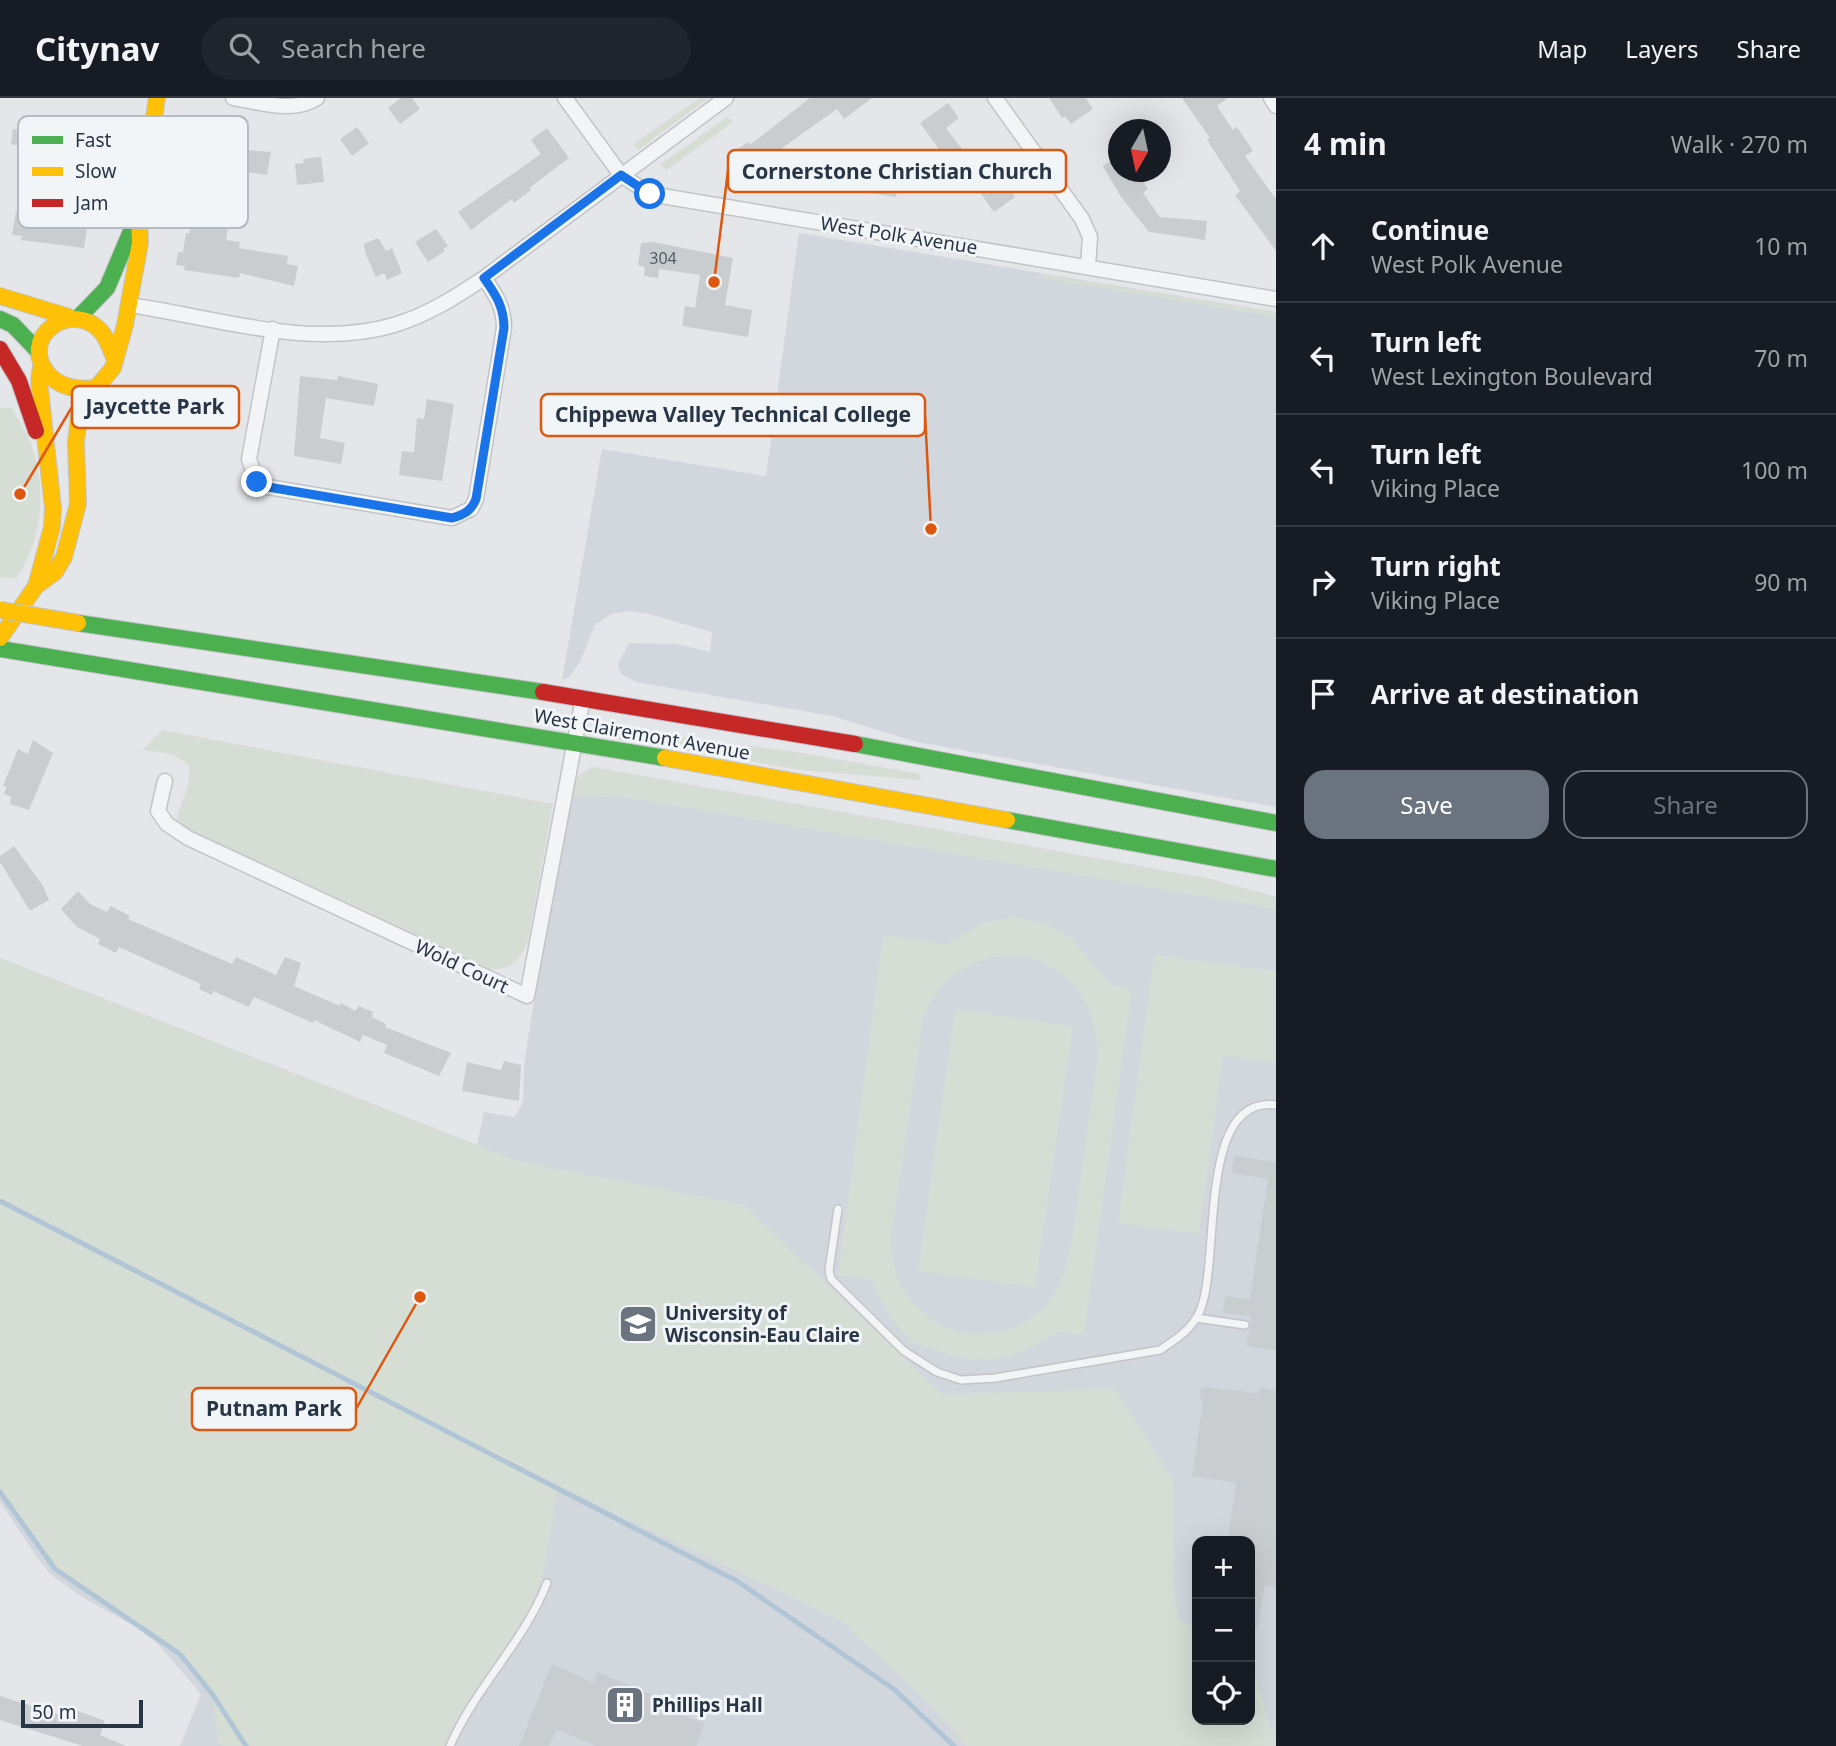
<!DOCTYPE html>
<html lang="en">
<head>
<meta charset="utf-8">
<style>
  body { margin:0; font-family:"Noto Sans",sans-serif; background:#20242c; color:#f1f3f6 }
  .controls { position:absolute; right:21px; bottom:21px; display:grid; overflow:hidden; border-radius:14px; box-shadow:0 7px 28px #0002 }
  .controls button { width:63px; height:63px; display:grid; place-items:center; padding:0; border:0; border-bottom:2px solid #363941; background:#171b24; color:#f1f3f6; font:35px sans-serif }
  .compass { position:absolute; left:1108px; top:21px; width:63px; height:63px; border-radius:50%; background:#171b24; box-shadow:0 7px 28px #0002; rotate:189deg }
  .scale { position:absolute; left:21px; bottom:18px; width:122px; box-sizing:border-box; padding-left:7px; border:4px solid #283545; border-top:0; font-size:19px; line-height:24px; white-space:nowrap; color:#283545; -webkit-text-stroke:5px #f2f5f8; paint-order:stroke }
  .stop { position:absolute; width:21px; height:21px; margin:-16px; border:5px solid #1a73e8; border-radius:50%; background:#fff }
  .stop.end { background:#1a73e8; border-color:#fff; box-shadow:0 2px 7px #0008 }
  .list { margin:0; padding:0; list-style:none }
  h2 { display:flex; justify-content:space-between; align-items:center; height:91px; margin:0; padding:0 28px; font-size:30px }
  h2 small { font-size:23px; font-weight:400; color:#9ea1a6 }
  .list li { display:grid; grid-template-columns:46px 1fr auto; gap:21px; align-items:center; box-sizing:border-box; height:112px; padding:0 28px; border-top:2px solid #363941 }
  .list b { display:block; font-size:26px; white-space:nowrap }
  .list p { margin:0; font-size:23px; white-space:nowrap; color:#9ea1a6 }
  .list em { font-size:23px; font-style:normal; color:#9ea1a6 }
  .actions { display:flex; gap:14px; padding:21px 28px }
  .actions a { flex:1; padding:16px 0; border:2px solid #6a737e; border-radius:21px; text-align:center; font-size:24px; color:#6a737e }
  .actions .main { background:#6a737e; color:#fff }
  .icon { flex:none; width:38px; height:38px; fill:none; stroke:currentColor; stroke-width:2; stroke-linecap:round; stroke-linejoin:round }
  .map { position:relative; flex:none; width:1276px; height:1648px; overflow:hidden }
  header { display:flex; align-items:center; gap:42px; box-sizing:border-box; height:98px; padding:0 35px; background:#171b24; border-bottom:2px solid #363941 }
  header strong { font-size:33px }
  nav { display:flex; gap:38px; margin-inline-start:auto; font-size:24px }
  .search { width:490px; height:63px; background:#20242c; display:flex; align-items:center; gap:18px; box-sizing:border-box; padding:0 24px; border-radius:38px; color:#9ea1a6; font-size:26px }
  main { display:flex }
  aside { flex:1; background:#171b24 }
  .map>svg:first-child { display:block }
</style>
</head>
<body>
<header>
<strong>Citynav</strong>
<div class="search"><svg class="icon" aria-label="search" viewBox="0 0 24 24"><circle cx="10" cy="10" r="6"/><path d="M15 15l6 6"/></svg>Search here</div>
<nav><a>Map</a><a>Layers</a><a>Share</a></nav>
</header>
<main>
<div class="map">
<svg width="1276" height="1648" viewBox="0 0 1276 1648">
  <rect width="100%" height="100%" fill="#e4e6e9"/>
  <path fill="#d2d6dd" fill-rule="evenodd" d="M 799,135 L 1276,214 L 1276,709 L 917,644 L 832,618 L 636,584 L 621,576 L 618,566 L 629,545 L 677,546 L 710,554 L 712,534 L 649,516 L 629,513 L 611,516 L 595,527 L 580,564 L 569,579 L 562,582 L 602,351 L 766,378 Z
    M 592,669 L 1211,781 L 1276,799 L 1276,1648 L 180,1648 L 201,1596 L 157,1545 L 134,1528 L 82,1499 L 50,1476 L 39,1462 L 0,1404 L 0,860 L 477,1047 L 484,1014 L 515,1019 L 523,1004 L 524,968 L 532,915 L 573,689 L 577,679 ZM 1197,1443 L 1250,1443 L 1250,1622 L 1197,1622 Z"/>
  <path fill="#d5ddd4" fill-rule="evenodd" d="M 700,0 L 707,1 L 638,52 L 633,46 Z
    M 727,19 L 733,24 L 667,72 L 660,67 Z
    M 1043,176 L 1276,214 L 1276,219 L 1041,180 Z
    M 0,310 L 12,310 C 17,321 24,329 28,339 C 48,384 44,441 16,480 L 0,479 Z
    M 609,630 L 790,653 L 921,676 L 920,682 L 800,672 L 618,641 L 608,637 Z
    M 162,632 L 553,706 L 528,843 C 519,865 508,874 483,871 L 181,727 L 176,722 L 189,684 L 189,667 L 172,656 L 142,652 Z
    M 592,669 L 1211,781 L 1276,799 L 1276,811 L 630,700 L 571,698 L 577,679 Z
    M 1016,819 L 1048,826 L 1073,842 L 1111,887 L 1132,891 L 1084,1237 L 1058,1233 C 1017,1262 981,1271 933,1251 C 926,1249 918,1247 913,1243 C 892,1229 881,1203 871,1181 L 838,1177 L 883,837 L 947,846 L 983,825 ZM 991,859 C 1004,859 1022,857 1034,861 C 1079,877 1096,914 1098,958 C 1091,1003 1085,1047 1079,1091 C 1074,1126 1072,1163 1055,1194 C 1043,1216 1018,1231 994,1235 C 976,1238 954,1236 938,1225 C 905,1204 892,1179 891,1141 L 923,920 C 941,883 952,873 991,859 Z
    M 1154,857 L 1276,873 L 1276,964 L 1223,958 L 1199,1136 L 1118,1125 Z
    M 0,860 L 518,1063 L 744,1107 L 942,1296 L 1115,1291 L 1173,1382 L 1174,1494 L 1179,1522 L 1197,1531 L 1197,1622 L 1250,1622 L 1250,1557 L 1270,1628 L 1276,1636 L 1276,1648 L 966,1648 L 932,1608 L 841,1523 L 558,1388 L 538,1507 L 450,1648 L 223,1648 L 218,1645 L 213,1597 L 181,1556 L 55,1471 L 0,1394 Z
    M 955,911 L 1073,928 L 1035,1189 L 918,1173 Z"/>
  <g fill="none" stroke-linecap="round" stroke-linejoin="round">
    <path stroke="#b0c5d6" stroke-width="5" d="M 0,1103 L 737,1483 L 895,1592 L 954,1648
      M 0,1394 L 55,1471 L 180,1556 L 213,1597 L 246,1648"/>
  </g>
  <path fill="#cacdd0" d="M 401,0 L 412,0 L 420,11 L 400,26 L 388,10 Z
    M 810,0 L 872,0 L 844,21 L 837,11 L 778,53 L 770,61 L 780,76 L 770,83 L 758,67 L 741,79 L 729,61 L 734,58 L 732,55 L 748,44 L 750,47 Z
    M 1049,0 L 1086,0 L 1093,11 L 1071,26 L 1065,18 L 1062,20 Z
    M 1182,0 L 1228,0 L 1217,8 L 1233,32 L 1237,29 L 1253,53 L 1245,58 L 1276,101 L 1276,153 L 1235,97 L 1240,93 L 1207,42 L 1210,40 Z
    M 948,5 L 959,20 L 946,30 L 962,51 L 947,62 L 920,25 Z
    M 39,17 L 81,27 L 82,22 L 99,25 L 98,28 L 106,29 L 98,71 L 69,66 L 66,84 L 52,82 L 56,57 L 11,46 L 13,31 L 36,35 Z
    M 357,29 L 369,45 L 352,58 L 340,41 Z
    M 547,30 L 569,60 L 529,90 L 531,92 L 514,105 L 512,101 L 471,132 L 458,114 L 541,56 L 531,42 Z
    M 206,42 L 220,44 L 222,50 L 271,54 L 267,77 L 219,70 L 210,127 L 228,129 L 226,142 L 240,144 L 239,150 L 288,158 L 287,166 L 298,168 L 294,188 L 240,175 L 239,180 L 184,172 L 185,168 L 176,167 L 178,154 L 183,154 L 186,135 L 189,136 L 194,119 L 200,81 L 190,79 L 194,55 L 198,56 L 200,45 L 206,46 Z
    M 1118,58 L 1118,74 L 1136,74 L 1148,91 L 1143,95 L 1160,119 L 1207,123 L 1205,142 L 1149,134 L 1121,99 L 1103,68 Z
    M 321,59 L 324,84 L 297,87 L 295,66 L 304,65 L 303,61 Z
    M 988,63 L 1015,99 L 994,114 L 968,78 Z
    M 856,66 L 900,73 L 896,99 L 852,92 Z
    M 16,114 L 88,123 L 84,150 L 21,142 L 22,138 L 12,137 Z
    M 436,131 L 448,148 L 443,151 L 445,153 L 428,164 L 415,144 Z
    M 378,140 L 386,153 L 392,150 L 402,175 L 387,182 L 384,175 L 376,179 L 366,157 L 364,146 Z
    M 653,144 L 733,160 L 725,207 L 752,212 L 748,239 L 682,228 L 685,208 L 695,210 L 700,177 L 659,171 L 658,180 L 644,178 L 645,169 L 638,167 L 641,145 Z
    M 300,278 L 337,282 L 338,278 L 378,286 L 374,308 L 326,300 L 320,340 L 345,345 L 341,366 L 294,358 Z
    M 427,301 L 454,306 L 442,383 L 399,377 L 402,353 L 414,354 L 417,320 L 424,321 Z
    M 33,642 L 53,655 L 29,712 L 10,706 L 11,699 L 4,696 L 7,689 L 3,688 L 18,651 L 28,656 Z
    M 14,748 L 43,788 L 49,802 L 30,813 L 0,764 L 0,758 Z
    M 78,793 L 90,806 L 107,814 L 111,808 L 130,818 L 128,821 L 232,866 L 236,859 L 276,877 L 285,859 L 301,865 L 294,888 L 340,908 L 341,905 L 355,913 L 359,908 L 373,914 L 372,919 L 386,926 L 385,929 L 451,955 L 439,978 L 384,955 L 387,947 L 363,937 L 360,944 L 314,922 L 313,925 L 254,899 L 249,909 L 213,893 L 212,897 L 199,891 L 201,886 L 119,849 L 116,855 L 98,846 L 100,841 L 77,829 L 61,811 Z
    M 504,963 L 521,967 L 519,1003 L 462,993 L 467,964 L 501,972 Z
    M 1234,1058 L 1276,1064 L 1276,1252 L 1246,1248 L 1251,1227 L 1250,1218 L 1223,1215 L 1225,1198 L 1250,1201 L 1268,1081 L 1232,1075 Z
    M 1201,1289 L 1259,1295 L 1260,1290 L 1276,1293 L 1276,1489 L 1265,1487 L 1257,1532 L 1250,1532 L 1250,1443 L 1228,1443 L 1236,1385 L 1192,1378 L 1203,1304 L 1200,1300 Z
    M 552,1566 L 594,1585 L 597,1574 L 684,1610 L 681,1617 L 705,1625 L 696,1648 L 596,1648 L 556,1631 L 549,1648 L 519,1648 Z
    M 0,1598 L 61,1617 L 64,1608 L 105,1623 L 100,1637 L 126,1648 L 83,1648 L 0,1622 Z"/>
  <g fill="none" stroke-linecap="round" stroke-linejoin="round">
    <g stroke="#c2c4c7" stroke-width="10">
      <path id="lane" d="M 838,1111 L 829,1172 L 831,1181 L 904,1253 L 937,1274 L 961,1282 L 995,1280 L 1160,1252 C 1175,1242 1191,1232 1199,1215 C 1222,1169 1195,996 1276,1007
        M 1196,1220 L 1245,1227
        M 450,1648 C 475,1590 524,1544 547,1485"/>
    </g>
    <g stroke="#c2c4c7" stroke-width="17">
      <path id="street" d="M 233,0 C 260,4 293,16 317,0
        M 565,0 L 621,77 L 650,96 L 1276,201
        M 995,0 L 1082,121 L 1090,139 L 1088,168
        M 1271,0 L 1276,8
        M 129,207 C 214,219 309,252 394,227 C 427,217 456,199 484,180 L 726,0
        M 273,231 L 249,361 L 257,384 L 268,389 L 452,420 L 471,411 L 476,401 L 504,230 C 504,209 496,197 484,180
        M 165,683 L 158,713 L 167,726 L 188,740 L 527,898 L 583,600"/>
    </g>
    <g stroke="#c2c4c7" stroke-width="18">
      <path id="fast" d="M 78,220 L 107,190 L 134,126
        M 0,221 L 13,227 L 37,252
        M 78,525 L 543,594
        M 0,551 L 665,660
        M 855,646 L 1276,725
        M 1007,722 L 1276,771"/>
    </g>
    <g stroke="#c2c4c7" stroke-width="18">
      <path id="slow" d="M 0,198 L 69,219
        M 115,261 C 111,253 108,243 103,236 C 74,198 14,240 50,278 C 62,290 80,292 96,290 L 113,270 L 125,227 L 140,145 L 139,114 L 157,0
        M 36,488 L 52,429 L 53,410 L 39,282 L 41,269
        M 0,540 L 36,488 L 55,474 L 64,459 L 78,406 L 76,344 L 79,318 L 96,290
        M 665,660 L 1007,722"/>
    </g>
    <g stroke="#c2c4c7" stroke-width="18">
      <path id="jam" d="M 0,251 L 19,283 L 36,333
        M 543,594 L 855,646"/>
    </g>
    <use href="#lane" stroke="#f3f4f6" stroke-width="7"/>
    <use href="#street" stroke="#f3f4f6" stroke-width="14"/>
    <use href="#fast" stroke="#4caf50" stroke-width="16"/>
    <use href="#slow" stroke="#ffc107" stroke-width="16"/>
    <use href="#jam" stroke="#c62828" stroke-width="16"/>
    <g stroke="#c0c3c7" stroke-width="18" stroke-linecap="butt">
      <path id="slow-bridge" d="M 0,512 L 78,525"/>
    </g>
    <use href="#slow-bridge" stroke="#ffc107" stroke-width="16"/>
  </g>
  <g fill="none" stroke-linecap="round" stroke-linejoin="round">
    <path stroke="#1a73e8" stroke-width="9" d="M 257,384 L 268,389 L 452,420 C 465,416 471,413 476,401 L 504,230 C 504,209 496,197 484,180 L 621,77 L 650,96"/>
  </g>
  <defs>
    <g id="university-square" transform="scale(2.0125)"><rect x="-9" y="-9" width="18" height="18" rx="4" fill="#6a737e" stroke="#f2f5f8"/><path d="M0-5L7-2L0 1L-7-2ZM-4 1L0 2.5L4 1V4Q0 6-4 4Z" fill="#fff"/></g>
    <g id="building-square" transform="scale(2.0125)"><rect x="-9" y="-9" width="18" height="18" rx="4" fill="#6a737e" stroke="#f2f5f8"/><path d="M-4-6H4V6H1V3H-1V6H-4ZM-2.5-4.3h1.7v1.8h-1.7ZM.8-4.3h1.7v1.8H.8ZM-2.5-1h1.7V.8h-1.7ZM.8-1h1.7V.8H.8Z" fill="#fff"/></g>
  </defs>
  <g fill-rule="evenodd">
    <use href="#university-square" x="638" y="1226"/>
    <use href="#building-square" x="625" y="1607"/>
  </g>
  <g text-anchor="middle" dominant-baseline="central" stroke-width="6" stroke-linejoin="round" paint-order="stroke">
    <g font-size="16" fill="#525c69">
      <text x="663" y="160">304</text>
    </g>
    <g font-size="19" fill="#283545" stroke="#f2f5f8">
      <text transform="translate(899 137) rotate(9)">West Polk Avenue</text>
      <text transform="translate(642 636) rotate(10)">West Clairemont Avenue</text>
      <text transform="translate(462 868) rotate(25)">Wold Court</text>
    </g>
    <g font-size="19" font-weight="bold" fill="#283545" stroke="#f2f5f8" text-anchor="start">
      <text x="665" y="1215">University of<tspan x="665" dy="22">Wisconsin-Eau Claire</tspan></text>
      <text x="652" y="1607">Phillips Hall</text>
    </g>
  </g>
  <rect x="18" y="18" width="230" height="112" rx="10" fill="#f2f5f8" stroke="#b5bbc2" stroke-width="2"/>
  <rect x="32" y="38" width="31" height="8" fill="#4caf50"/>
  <rect x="32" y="69" width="31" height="9" fill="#ffc107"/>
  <rect x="32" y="101" width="31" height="8" fill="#c62828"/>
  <g font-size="19" fill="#283545">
    <text x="75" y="49">Fast</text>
    <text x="75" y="80">Slow</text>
    <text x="75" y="112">Jam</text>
  </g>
  <path fill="none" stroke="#de570f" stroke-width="2.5" d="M714 184L728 73M20 396L72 309M931 431L925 317M420 1199L356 1311"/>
  <g fill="#de570f" stroke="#f2f5f8" stroke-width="2.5">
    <circle cx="714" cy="184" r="7"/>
    <circle cx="20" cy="396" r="7"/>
    <circle cx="931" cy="431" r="7"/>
    <circle cx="420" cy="1199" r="7"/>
  </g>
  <g fill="#f2f5f8" stroke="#de570f" stroke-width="2.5">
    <rect x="728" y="52" width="338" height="42" rx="7"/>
    <rect x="72" y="288" width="167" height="42" rx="7"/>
    <rect x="541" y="296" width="384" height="42" rx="7"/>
    <rect x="192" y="1290" width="164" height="42" rx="7"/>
  </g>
  <g font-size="21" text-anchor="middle" font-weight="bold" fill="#283545">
    <text x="897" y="81">Cornerstone Christian Church</text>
    <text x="155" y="316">Jaycette Park</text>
    <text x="733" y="324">Chippewa Valley Technical College</text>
    <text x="274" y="1318">Putnam Park</text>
  </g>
</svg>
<div class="controls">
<button>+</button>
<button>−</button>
<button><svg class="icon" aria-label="locate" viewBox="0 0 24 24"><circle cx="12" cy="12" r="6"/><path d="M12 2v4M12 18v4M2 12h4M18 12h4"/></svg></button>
</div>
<svg class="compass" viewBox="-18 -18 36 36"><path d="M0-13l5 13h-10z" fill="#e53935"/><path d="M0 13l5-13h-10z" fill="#9ea1a6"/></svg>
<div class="scale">50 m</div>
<div class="stop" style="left:650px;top:96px"></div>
<div class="stop end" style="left:257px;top:384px"></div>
</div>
<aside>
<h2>4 min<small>Walk · 270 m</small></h2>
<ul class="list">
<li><svg class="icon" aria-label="ahead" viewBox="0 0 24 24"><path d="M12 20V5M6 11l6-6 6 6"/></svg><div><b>Continue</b><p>West Polk Avenue</p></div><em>10 m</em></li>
<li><svg class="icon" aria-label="left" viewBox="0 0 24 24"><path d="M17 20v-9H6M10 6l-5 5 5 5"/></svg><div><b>Turn left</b><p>West Lexington Boulevard</p></div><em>70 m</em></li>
<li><svg class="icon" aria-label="left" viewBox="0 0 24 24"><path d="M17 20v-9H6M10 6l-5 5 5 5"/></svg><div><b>Turn left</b><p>Viking Place</p></div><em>100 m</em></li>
<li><svg class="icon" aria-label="right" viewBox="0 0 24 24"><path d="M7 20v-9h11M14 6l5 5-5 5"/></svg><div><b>Turn right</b><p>Viking Place</p></div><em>90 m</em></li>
<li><svg class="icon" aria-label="arrive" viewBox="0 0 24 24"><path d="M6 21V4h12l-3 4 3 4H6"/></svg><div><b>Arrive at destination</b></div></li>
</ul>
<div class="actions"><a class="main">Save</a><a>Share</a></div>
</aside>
</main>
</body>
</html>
